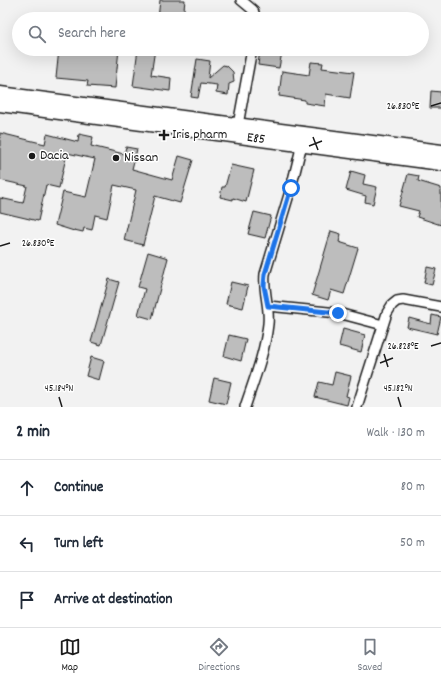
<!DOCTYPE html>
<html lang="en">
<head>
<meta charset="utf-8">
<style>
  body { margin:0; font-family:Dekko,sans-serif; background:#f2f2f3; color:#1f2937 }
  .stop { position:absolute; width:12px; height:12px; margin:-9px; border:3px solid #1a73e8; border-radius:50%; background:#fff }
  .stop.end { background:#1a73e8; border-color:#fff; box-shadow:0 1px 4px #0008 }
  .list { margin:0; padding:0; list-style:none }
  h2 { display:flex; justify-content:space-between; align-items:center; height:52px; margin:0; padding:0 16px; font-size:17px }
  h2 small { font-size:13px; font-weight:400; color:#747a83 }
  .list li { display:grid; grid-template-columns:26px 1fr auto; gap:12px; align-items:center; box-sizing:border-box; height:56px; padding:0 16px; border-top:1px solid #e0e1e3 }
  .list b { display:block; font-size:15px; white-space:nowrap }
  .list em { font-size:13px; font-style:normal; color:#747a83 }
  .icon { flex:none; width:22px; height:22px; fill:none; stroke:currentColor; stroke-width:2; stroke-linecap:round; stroke-linejoin:round }
  .map { position:relative; flex:none; width:441px; height:407px; overflow:hidden }
  .search { position:absolute; background:#fff; box-shadow:0 4px 16px #0002; left:12px; right:12px; top:12px; height:44px; display:flex; align-items:center; gap:10px; box-sizing:border-box; padding:0 14px; border-radius:22px; color:#747a83; font-size:15px }
  .sheet { height:220px; background:#fff }
  nav { display:flex; justify-content:space-around; align-items:center; box-sizing:border-box; height:56px; border-top:1px solid #e0e1e3; background:#fff; font-size:11px; color:#747a83 }
  nav a { display:grid; justify-items:center; gap:2px }
  nav .on { color:#1c1c1c }
  .map>svg:first-child { display:block }
</style>
</head>
<body>
<div class="map">
<svg width="441" height="407" viewBox="0 0 441 407">
  <rect width="100%" height="100%" fill="#f2f2f2"/>
  <filter id="ink" filterUnits="userSpaceOnUse"><feTurbulence type="fractalNoise" baseFrequency=".025" numOctaves="2"/><feDisplacementMap in="SourceGraphic" scale="8" xChannelSelector="R" yChannelSelector="G"/><feConvolveMatrix kernelMatrix="1 2 1 2 8 2 1 2 1" color-interpolation-filters="sRGB"/></filter>
  <g filter="url(#ink)">
    <path fill="#bdbdbd" stroke="#1c1c1c" d="M 160,0 L 185,0 L 183,19 L 158,19 Z
      M 59,49 L 119,49 L 115,88 L 87,86 L 88,81 L 56,78 Z
      M 138,49 L 155,49 L 151,75 L 171,78 L 170,91 L 133,86 Z
      M 260,49 L 282,52 L 279,68 L 258,65 Z
      M 197,59 L 210,61 L 208,78 L 223,65 L 227,66 L 233,72 L 234,82 L 229,84 L 228,95 L 216,93 L 217,85 L 201,83 L 198,98 L 191,97 Z
      M 311,62 L 323,63 L 322,68 L 354,72 L 350,98 L 326,94 L 325,106 L 305,103 L 305,100 L 279,96 L 282,71 L 309,75 Z
      M 431,91 L 441,92 L 441,108 L 430,108 Z
      M 0,133 L 45,144 L 47,134 L 78,142 L 79,134 L 93,137 L 91,146 L 124,154 L 126,147 L 137,149 L 132,169 L 172,180 L 179,156 L 193,160 L 180,203 L 155,196 L 143,245 L 124,240 L 136,190 L 114,185 L 107,218 L 95,215 L 92,230 L 84,228 L 83,232 L 74,230 L 74,231 L 55,225 L 63,192 L 86,197 L 95,159 L 67,153 L 59,188 L 46,185 L 38,221 L 0,212 L 0,198 L 23,203 L 27,186 L 0,180 Z
      M 231,165 L 254,170 L 246,202 L 233,198 L 233,200 L 220,197 L 222,187 L 225,187 Z
      M 351,171 L 365,175 L 363,184 L 377,187 L 373,204 L 365,202 L 366,196 L 346,190 Z
      M 408,174 L 419,176 L 418,181 L 441,188 L 441,225 L 417,217 L 419,211 L 399,206 Z
      M 254,212 L 271,216 L 265,238 L 248,234 Z
      M 331,231 L 341,234 L 339,242 L 358,248 L 344,294 L 331,290 L 328,300 L 312,295 Z
      M 148,252 L 168,258 L 152,319 L 138,315 L 145,289 L 138,287 Z
      M 427,267 L 436,269 L 432,285 L 424,283 Z
      M 109,279 L 119,282 L 101,345 L 91,342 Z
      M 231,282 L 248,286 L 243,308 L 226,304 Z
      M 432,315 L 441,317 L 437,334 L 407,327 L 409,318 L 431,324 Z
      M 343,329 L 365,335 L 361,352 L 339,346 Z
      M 229,335 L 246,339 L 241,361 L 224,356 Z
      M 91,357 L 104,361 L 99,380 L 86,376 Z
      M 335,372 L 351,376 L 346,396 L 349,397 L 347,405 L 315,397 L 319,382 L 332,385 Z
      M 214,378 L 231,382 L 226,404 L 209,400 Z"/>
    <g fill="none" stroke-linecap="round" stroke-linejoin="round">
      <g stroke="#1c1c1c" stroke-width="12">
        <path id="street" d="M 241,0 L 253,10 L 256,19
          M 238,125 L 252,49
          M 268,306 L 338,313 L 383,325
          M 245,407 C 254,380 265,352 268,324 C 270,307 263,292 265,274 L 291,188 L 302,144
          M 357,407 L 387,313 L 392,305 L 397,301 L 403,300 L 441,307"/>
      </g>
      <g stroke="#1c1c1c" stroke-width="17">
        <path id="primary" d="M 0,94 L 441,152
          M 0,104 L 441,163"/>
      </g>
      <use href="#street" stroke="#fff" stroke-width="9"/>
      <use href="#primary" stroke="#fff" stroke-width="14"/>
    </g>
  </g>
  <g fill="none" stroke-linecap="round" stroke-linejoin="round" filter="url(#ink)">
    <path stroke="#1a73e8" stroke-width="5" d="M 291,188 L 265,274 L 264,286 L 268,306 L 338,313"/>
  </g>
  <path fill="none" stroke="#1c1c1c" stroke-width="1.5" d="M 431,106 L 441,103M 313,137 L 318,150M 309,146 L 322,141M 0,246 L 10,243M 431,346 L 441,343M 384,354 L 388,367M 380,363 L 393,358M 59,397 L 62,407M 398,397 L 401,407"/>
  <g fill="#1c1c1c" stroke="#fff" stroke-width="1.5">
    <path d="M162 129h4v4h4v4h-4v4h-4v-4h-4v-4h4z"/>
    <circle cx="32" cy="156" r="4"/>
    <circle cx="116" cy="158" r="4"/>
  </g>
  <g text-anchor="middle" dominant-baseline="central" stroke-width="3" stroke-linejoin="round" paint-order="stroke">
    <g font-size="14" fill="#1c1c1c" stroke="#fff" text-anchor="start">
      <text x="172" y="135">Iris pharm</text>
      <text x="40" y="156">Dacia</text>
      <text x="124" y="158">Nissan</text>
    </g>
    <g font-size="14" fill="#1c1c1c" stroke="#fff">
      <text transform="translate(256 139) rotate(7)">E85</text>
    </g>
  </g>
  <g font-size="10" text-anchor="middle" fill="#1c1c1c" stroke="#fff" stroke-width="3" stroke-linejoin="round" paint-order="stroke">
    <text x="403" y="109">26.830°E</text>
    <text x="38" y="246">26.830°E</text>
    <text x="403" y="349">26.828°E</text>
    <text x="59" y="391">45.184°N</text>
    <text x="398" y="391">45.182°N</text>
  </g>
</svg>
<div class="stop" style="left:291px;top:188px"></div>
<div class="stop end" style="left:338px;top:313px"></div>
<div class="search"><svg class="icon" aria-label="search" viewBox="0 0 24 24"><circle cx="10" cy="10" r="6"/><path d="M15 15l6 6"/></svg>Search here</div>
</div>
<section class="sheet">
<h2>2 min<small>Walk · 130 m</small></h2>
<ul class="list">
<li><svg class="icon" aria-label="ahead" viewBox="0 0 24 24"><path d="M12 20V5M6 11l6-6 6 6"/></svg><div><b>Continue</b></div><em>80 m</em></li>
<li><svg class="icon" aria-label="left" viewBox="0 0 24 24"><path d="M17 20v-9H6M10 6l-5 5 5 5"/></svg><div><b>Turn left</b></div><em>50 m</em></li>
<li><svg class="icon" aria-label="arrive" viewBox="0 0 24 24"><path d="M6 21V4h12l-3 4 3 4H6"/></svg><div><b>Arrive at destination</b></div></li>
</ul>
</section>
<nav>
<a class="on"><svg class="icon" aria-label="map" viewBox="0 0 24 24"><path d="M3 6l6-2 6 2 6-2v14l-6 2-6-2-6 2zM9 4v14M15 6v14"/></svg>Map</a>
<a><svg class="icon" aria-label="directions" viewBox="0 0 24 24"><path d="M12 3l9 9-9 9-9-9zM9 14v-3h6M13 9l2 2-2 2"/></svg>Directions</a>
<a><svg class="icon" aria-label="saved" viewBox="0 0 24 24"><path d="M7 4h10v16l-5-4-5 4z"/></svg>Saved</a>
</nav>
</body>
</html>
